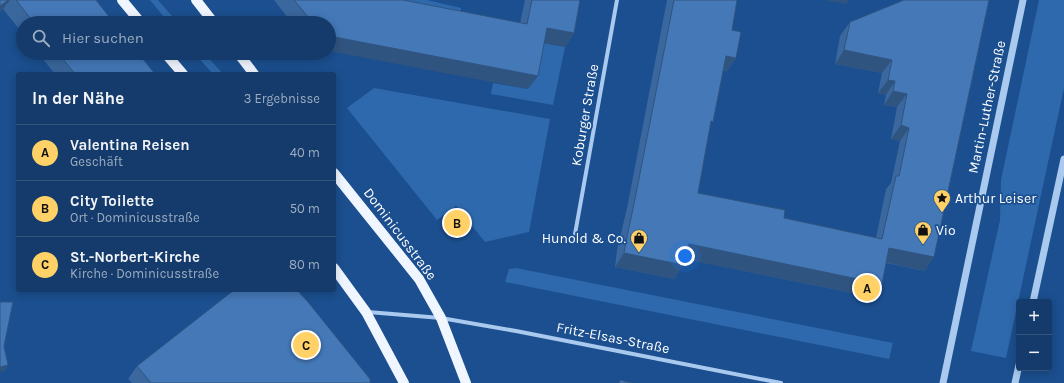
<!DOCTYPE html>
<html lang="de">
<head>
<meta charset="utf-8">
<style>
  body { margin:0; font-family:Karla,sans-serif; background:#214673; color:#f1f3f6 }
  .controls { position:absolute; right:12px; bottom:12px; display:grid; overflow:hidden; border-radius:4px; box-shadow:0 2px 10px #0003 }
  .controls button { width:36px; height:36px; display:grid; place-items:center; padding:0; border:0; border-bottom:1px solid #33557e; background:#143b6b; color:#f1f3f6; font:20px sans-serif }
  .you { position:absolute; left:685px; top:256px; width:14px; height:14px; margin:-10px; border:3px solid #fff; border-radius:50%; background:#1a73e8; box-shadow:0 0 0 6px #1a73e833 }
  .badge { display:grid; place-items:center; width:26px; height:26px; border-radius:50%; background:#ffd166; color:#111; font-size:13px; font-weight:700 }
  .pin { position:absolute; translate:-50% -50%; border:2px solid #fff; box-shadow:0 1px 4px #0006 }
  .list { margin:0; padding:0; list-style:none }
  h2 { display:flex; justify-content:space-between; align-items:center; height:52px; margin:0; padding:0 16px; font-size:17px }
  h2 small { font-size:13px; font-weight:400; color:#9dadc1 }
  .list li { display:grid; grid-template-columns:26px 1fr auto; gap:12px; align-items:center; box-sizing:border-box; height:56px; padding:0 16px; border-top:1px solid #33557e }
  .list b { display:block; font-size:15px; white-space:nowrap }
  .list p { margin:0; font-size:13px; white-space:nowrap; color:#9dadc1 }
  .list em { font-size:13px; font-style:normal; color:#9dadc1 }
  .icon { flex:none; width:22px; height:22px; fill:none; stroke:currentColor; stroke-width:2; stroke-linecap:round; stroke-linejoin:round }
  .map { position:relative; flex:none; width:1064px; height:383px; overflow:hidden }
  .search { position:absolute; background:#143b6b; box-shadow:0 2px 10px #0003; left:16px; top:16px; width:320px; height:44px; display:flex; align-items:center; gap:10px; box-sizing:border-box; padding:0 14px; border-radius:22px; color:#9dadc1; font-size:15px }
  .panel { position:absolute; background:#143b6b; box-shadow:0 2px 10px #0003; left:16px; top:72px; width:320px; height:220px; border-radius:4px }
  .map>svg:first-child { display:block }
</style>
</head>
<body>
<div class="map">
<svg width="1064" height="383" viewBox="0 0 1064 383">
  <rect width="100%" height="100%" fill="#1b4f8f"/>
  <path fill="#2e69ad" d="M 150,0 L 158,0 L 178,23 L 169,23 Z
    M 400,0 L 427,0 L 461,8 L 460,18 Z
    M 1039,0 L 1064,0 L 1064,88 L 1006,358 L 971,351 L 1000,220 L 1001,180 Z
    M 537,42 L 565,47 L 553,105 L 491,94 L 493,83 L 528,89 Z
    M 194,53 L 204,53 L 223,74 L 213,74 Z
    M 374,88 L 550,119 L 529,232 L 485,242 L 456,206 L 437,220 L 347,108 Z
    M 516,268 L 893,343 L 889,359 L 505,282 L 509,269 Z"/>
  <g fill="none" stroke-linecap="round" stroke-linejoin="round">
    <path stroke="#a9c9ee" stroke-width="4" d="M 575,234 L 617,0
      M 368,312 L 441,318 L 516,331 L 781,383"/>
    <path stroke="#a9c9ee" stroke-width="7" d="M 1033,302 L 1064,159
      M 943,383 L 1023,0
      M 1015,383 L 1019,365"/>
    <path stroke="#f0f6ff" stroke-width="10" d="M 122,0 L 141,23
      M 196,0 L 214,23
      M 165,53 L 183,74
      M 238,53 L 254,74
      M 334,173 L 419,279 L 441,318 L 466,383
      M 334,268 L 366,312 L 404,383"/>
  </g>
  <path fill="#3a679d" d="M 0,0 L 96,0 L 114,23 L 23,23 L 23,34 L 3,9 L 0,12 Z
    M 274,0 L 403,0 L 520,23 L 525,0 L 580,0 L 574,33 L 565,47 L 544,43 L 528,89 L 329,23 L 292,23 Z
    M 667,0 L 737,0 L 732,30 L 736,58 L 727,71 L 723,70 L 710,126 L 698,193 L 784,218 L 876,238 L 886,189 L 891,183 L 900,141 L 891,139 L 897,107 L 884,105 L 886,95 L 878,93 L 882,73 L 835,64 L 840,36 L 850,22 L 904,0 L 925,271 L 886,263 L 882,284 L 872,297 L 685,259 L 683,265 L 674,279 L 615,267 L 617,250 L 627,208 Z
    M 38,53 L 138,53 L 155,74 L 55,74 Z
    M 137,366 L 370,383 L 132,383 L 128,379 Z"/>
  <path fill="#305480" d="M 8,0 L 10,0 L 3,9 L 0,12 L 0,6 Z
    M 824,0 L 849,0 L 846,4 Z
    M 547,28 L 574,33 L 565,47 L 537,42 Z
    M 329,36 L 538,76 L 528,89 L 329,51 Z
    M 844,50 L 892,60 L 882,73 L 835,64 Z
    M 726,56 L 736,58 L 727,71 L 717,69 Z
    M 888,80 L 895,81 L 886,95 L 878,93 Z
    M 893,91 L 907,94 L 897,107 L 884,105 Z
    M 901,125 L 909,128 L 900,141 L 891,139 Z
    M 689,244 L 882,284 L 872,297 L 679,258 Z
    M 889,248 L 934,257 L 925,271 L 880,261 Z
    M 624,253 L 683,265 L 674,279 L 615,267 Z
    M 8,365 L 5,371 L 0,372 L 0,367 Z"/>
  <path fill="#4478b7" stroke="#305480" d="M 0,0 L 8,0 L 0,6 Z
    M 16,0 L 96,0 L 114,23 L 34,23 Z
    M 294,0 L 403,0 L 527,24 L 532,0 L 580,0 L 574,33 L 547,28 L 538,76 L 329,36 L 329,23 L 313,23 Z
    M 674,0 L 737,0 L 732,30 L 741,32 L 736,58 L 726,56 L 713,122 L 711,121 L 698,193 L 785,210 L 784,218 L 882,239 L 896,176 L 899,176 L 909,128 L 901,125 L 907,94 L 893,91 L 895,81 L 888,80 L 892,60 L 844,50 L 850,22 L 904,0 L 989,0 L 934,257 L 889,248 L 882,284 L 689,244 L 683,265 L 624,253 L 627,237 L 636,194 Z
    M 58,53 L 138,53 L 155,74 L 75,74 Z
    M 234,290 L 297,290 L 308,302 L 370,379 L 370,383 L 151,383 L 137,366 Z
    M 0,302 L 13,302 L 4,346 L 8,365 L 0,367 Z
    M 620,380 L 632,383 L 619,383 Z"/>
  <defs>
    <g id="sight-pin" transform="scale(0.9)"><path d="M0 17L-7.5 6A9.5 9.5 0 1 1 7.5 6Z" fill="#ffd166" stroke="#1b4f8f"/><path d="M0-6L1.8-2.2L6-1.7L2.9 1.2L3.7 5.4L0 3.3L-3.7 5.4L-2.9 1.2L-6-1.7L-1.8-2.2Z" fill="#111"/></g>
    <g id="shop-pin" transform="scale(0.9)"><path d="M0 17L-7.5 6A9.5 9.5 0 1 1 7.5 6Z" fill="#ffd166" stroke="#1b4f8f"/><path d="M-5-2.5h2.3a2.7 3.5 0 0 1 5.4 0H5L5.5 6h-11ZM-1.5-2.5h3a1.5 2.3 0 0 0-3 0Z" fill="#111"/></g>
  </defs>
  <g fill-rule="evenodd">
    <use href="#sight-pin" x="942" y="198"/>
    <use href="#shop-pin" x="923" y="230"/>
    <use href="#shop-pin" x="639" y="238"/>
  </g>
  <g text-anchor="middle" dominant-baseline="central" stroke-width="3.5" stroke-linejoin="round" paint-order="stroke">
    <g font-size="14" fill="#fff" stroke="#1b4f8f">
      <text transform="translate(987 107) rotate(-78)">Martin-Luther-Straße</text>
      <text transform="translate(585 115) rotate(-80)">Koburger Straße</text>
      <text transform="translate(400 234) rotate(53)">Dominicusstraße</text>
      <text transform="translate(613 338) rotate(11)">Fritz-Elsas-Straße</text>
    </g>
    <g font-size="14" fill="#fff" stroke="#1b4f8f" text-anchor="start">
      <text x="955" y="198">Arthur Leiser</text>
      <text x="936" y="230">Vio</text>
      <text x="626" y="238" text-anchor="end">Hunold &amp; Co.</text>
    </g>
  </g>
</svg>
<div class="controls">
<button>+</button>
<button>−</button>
</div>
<div class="you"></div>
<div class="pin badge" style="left:867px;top:288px">A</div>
<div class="pin badge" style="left:457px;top:223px">B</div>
<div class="pin badge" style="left:306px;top:345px">C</div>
<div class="search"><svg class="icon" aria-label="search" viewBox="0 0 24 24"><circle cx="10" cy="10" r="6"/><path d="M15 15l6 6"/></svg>Hier suchen</div>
<section class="panel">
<h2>In der Nähe<small>3 Ergebnisse</small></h2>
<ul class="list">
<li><span class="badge">A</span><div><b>Valentina Reisen</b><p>Geschäft</p></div><em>40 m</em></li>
<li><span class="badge">B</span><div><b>City Toilette</b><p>Ort · Dominicusstraße</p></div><em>50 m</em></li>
<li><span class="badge">C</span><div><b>St.-Norbert-Kirche</b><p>Kirche · Dominicusstraße</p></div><em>80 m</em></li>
</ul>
</section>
</div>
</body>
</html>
